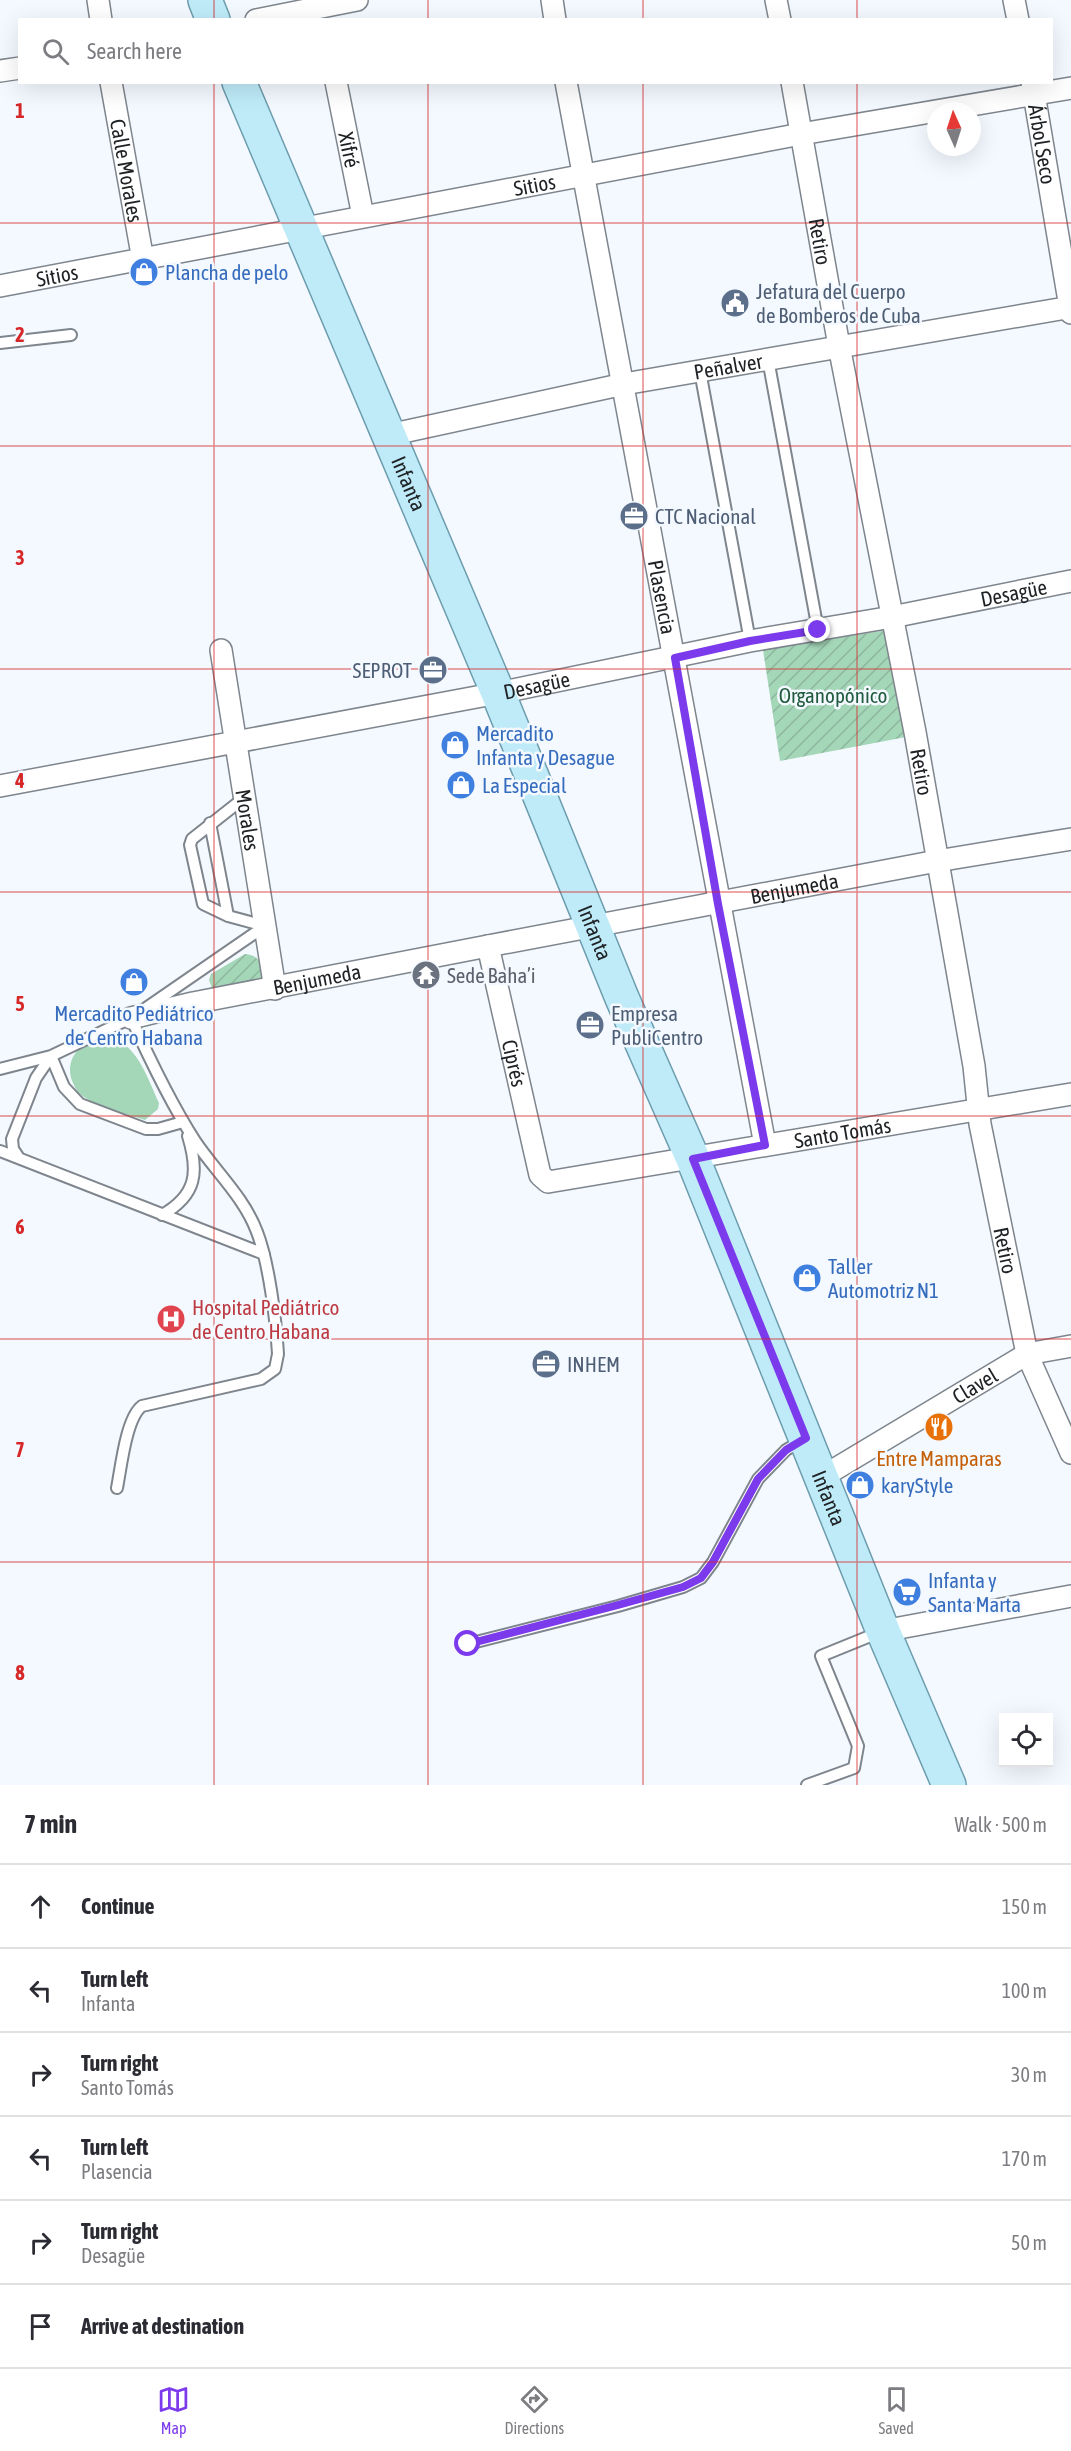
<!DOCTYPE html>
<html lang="en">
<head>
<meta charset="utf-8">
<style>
  body { margin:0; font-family:"Asap Condensed",sans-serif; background:#f7f7f7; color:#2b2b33 }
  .controls { position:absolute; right:18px; bottom:18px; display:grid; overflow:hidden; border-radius:0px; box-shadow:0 6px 24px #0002 }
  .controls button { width:54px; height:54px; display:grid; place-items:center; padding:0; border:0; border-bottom:2px solid #e1e1e2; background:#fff; color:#2b2b33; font:30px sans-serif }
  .compass { position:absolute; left:927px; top:102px; width:54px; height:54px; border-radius:50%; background:#fff; box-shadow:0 6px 24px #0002; rotate:357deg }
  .stop { position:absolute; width:18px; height:18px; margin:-14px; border:4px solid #7c3aed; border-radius:50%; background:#fff }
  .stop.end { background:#7c3aed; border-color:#fff; box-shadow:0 2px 6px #0008 }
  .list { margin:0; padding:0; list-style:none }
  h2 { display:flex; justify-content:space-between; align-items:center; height:78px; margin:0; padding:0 24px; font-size:26px }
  h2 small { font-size:20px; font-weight:400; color:#7c7c81 }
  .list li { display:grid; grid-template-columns:39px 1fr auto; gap:18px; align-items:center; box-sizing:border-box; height:84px; padding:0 24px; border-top:2px solid #e1e1e2 }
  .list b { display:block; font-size:22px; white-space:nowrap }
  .list p { margin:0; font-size:20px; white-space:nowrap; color:#7c7c81 }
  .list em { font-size:20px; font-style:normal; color:#7c7c81 }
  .icon { flex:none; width:33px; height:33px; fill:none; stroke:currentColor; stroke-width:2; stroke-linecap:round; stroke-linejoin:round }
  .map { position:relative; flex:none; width:1071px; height:1785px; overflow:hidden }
  .search { position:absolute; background:#fff; box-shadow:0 6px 24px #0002; left:18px; right:18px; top:18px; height:66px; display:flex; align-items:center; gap:15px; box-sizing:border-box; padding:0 21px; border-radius:0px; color:#7c7c81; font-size:22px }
  .sheet { height:582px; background:#fff }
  nav { display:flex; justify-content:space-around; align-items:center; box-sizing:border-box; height:84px; border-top:2px solid #e1e1e2; background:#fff; font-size:16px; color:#7c7c81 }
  nav a { display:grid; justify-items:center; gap:3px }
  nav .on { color:#7c3aed }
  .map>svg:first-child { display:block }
</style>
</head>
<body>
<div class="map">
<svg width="1071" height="1785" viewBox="0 0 1071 1785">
  <defs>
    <pattern id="garden-furrows" width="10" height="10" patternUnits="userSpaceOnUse" patternTransform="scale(1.5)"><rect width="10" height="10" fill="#a4d6b8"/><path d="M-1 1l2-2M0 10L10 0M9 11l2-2" fill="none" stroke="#8db79e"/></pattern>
  </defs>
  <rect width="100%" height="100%" fill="#f4f9ff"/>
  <path fill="#a4d6b8" d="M 113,1037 C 139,1049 148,1079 159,1103 L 158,1109 L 145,1120 C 125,1113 97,1108 80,1094 C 76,1091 73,1083 71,1078 C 65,1051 89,1037 113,1037 Z"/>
  <path fill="url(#garden-furrows)" d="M 887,630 L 906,737 L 780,761 L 763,650 Z
    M 245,954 C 261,956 262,964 263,978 L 217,989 L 212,988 L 209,980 L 211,974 Z"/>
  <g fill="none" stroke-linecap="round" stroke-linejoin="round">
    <g stroke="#7e858d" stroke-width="14">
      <path id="service" d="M 0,343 L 71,335
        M 768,359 L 818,630
        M 700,371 L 750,641
        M 244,798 L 192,839 L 190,845 L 203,904 L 228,916 L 265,926
        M 210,823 L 228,916
        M 146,1008 L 265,926
        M 51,1056 L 64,1087 L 80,1104 L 146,1129 L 158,1129 L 183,1122
        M 0,1069 L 51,1056 L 133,1017
        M 0,1151 L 264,1254
        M 19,1158 L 13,1149 L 12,1139 L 36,1078 L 51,1056
        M 162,1215 C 197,1195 199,1172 188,1136
        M 117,1488 C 121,1468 126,1418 142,1406 L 261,1379 L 275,1369 L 278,1354 C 276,1320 269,1263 257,1232 C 244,1197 215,1171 195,1141 C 170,1102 150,1060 131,1018
        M 468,1644 L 618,1606 L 683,1587 L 701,1578 L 713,1562 L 758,1479 L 786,1450 L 803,1440
        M 807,1785 L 854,1768 L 858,1746 L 821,1656 L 880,1632"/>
    </g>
    <g stroke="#7e858d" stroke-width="24">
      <g id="minor">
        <path d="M 98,0 L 101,20"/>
        <path d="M 552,0 L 555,20"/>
        <path d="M 776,0 L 780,20"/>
        <path d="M 1014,0 L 1018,20"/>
        <path d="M 256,20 L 357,0"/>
        <path d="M 0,71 L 20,68"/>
        <path id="s1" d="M 111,82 L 143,260"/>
        <path id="s2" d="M 336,82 L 363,216"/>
        <path id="s3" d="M 566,82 L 765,1145"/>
        <path id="s4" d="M 792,82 L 839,346 L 915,732 L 974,1066 L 980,1124 L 1027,1354 L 1071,1453"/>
        <path id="s5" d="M 1032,82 L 1071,313"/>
        <path id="s6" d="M 0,286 L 801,134 L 1071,88"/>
        <path id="s7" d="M 389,435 L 624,384 L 1071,307"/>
        <path id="s8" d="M 221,650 L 275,989"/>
        <path id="s9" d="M 0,786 L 498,693 L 750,641 L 892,617 L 1071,581"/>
        <path id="s10" d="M 488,946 L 540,1175 L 548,1182 L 1071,1094"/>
        <path id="s11" d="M 131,1018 L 193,1003 L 488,946 L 937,861 L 1071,839"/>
        <path id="s12" d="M 822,1477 L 1027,1354 L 1071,1346"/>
        <path d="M 883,1631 L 1071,1596"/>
      </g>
    </g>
    <g stroke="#6c9cad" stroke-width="36">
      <g id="primary">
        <path d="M 205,0 L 213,20"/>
        <path id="s13" d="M 239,82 L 498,693 L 622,998 L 693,1159 L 883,1631 L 949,1785"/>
      </g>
    </g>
    <use href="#service" stroke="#fff" stroke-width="10"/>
    <use href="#minor" stroke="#fff" stroke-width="21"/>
    <use href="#primary" stroke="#bfebf9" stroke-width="33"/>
  </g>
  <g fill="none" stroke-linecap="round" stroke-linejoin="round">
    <path stroke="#7c3aed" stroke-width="8" d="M 468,1644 L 618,1605 L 683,1587 L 701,1578 L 713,1562 L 758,1479 L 786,1450 L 806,1438 L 693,1159 L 765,1145 L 718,904 L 675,658 L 750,641 L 818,630"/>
  </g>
  <path fill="none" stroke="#d62828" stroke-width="1.5" stroke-opacity="0.55" d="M 214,0 L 214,20M 428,0 L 428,20M 643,0 L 643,20M 857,0 L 857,20M 214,82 L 214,1785M 428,82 L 428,1785M 643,82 L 643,1785M 857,82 L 857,1785M 0,223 L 1071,223M 0,446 L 1071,446M 0,669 L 1071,669M 0,892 L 1071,892M 0,1116 L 1071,1116M 0,1339 L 1071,1339M 0,1562 L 1071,1562"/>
  <defs>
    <g id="shop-disc" transform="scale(1.5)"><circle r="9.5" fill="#3f7fe0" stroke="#f4f9ff"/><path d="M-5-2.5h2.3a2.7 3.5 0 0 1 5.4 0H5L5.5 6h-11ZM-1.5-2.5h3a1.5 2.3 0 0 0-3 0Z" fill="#fff"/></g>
    <g id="civic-disc" transform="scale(1.5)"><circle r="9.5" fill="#5c6f8a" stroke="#f4f9ff"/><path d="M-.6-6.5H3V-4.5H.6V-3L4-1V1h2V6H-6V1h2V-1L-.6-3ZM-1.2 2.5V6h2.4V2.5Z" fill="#fff"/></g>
    <g id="office-disc" transform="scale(1.5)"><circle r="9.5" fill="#5c6f8a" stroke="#f4f9ff"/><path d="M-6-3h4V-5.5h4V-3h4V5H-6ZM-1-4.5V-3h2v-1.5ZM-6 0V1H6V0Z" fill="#fff"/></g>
    <g id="temple-disc" transform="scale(1.5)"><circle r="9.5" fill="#6b7280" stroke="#f4f9ff"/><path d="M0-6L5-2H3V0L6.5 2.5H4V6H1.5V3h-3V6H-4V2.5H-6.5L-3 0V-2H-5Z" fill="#fff"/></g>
    <g id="hospital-disc" transform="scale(1.5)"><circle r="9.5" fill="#e0444e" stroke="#f4f9ff"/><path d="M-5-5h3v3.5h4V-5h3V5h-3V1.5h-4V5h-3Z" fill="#fff"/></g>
    <g id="restaurant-disc" transform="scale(1.5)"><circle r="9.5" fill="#e8710a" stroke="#f4f9ff"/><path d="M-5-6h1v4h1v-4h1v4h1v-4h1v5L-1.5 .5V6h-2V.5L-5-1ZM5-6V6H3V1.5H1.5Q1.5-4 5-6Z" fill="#fff"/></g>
    <g id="supermarket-disc" transform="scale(1.5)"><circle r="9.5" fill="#3f7fe0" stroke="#f4f9ff"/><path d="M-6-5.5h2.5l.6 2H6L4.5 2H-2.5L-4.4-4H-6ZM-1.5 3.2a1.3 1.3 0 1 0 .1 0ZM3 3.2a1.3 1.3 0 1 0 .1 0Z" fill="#fff"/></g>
  </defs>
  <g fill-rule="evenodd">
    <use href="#shop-disc" x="144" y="272"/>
    <use href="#civic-disc" x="735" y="303"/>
    <use href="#office-disc" x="634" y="516"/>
    <use href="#office-disc" x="433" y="670"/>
    <use href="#shop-disc" x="455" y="745"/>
    <use href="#shop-disc" x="461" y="785"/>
    <use href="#temple-disc" x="426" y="975"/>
    <use href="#shop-disc" x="134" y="982"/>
    <use href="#office-disc" x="590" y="1025"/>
    <use href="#shop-disc" x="807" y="1278"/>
    <use href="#hospital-disc" x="171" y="1319"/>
    <use href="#office-disc" x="546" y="1364"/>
    <use href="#restaurant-disc" x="939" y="1427"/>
    <use href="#shop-disc" x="860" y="1485"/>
    <use href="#supermarket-disc" x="907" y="1592"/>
  </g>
  <g text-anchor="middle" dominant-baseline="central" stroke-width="5" stroke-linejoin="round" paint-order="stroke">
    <g font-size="21" fill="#202326" stroke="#f4f9ff">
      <text stroke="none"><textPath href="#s5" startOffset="63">Árbol Seco</textPath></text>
      <text stroke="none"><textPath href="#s2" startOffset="69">Xifré</textPath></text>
      <text stroke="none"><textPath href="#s1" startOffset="90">Calle Morales</textPath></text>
      <text stroke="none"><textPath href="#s6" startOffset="544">Sitios</textPath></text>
      <text stroke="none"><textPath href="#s4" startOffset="162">Retiro</textPath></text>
      <text stroke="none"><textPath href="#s6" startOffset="58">Sitios</textPath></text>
      <text stroke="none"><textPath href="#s7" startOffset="346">Peñalver</textPath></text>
      <text stroke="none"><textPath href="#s13" startOffset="436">Infanta</textPath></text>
      <text stroke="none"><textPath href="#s9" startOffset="1032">Desagüe</textPath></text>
      <text stroke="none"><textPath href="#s3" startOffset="524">Plasencia</textPath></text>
      <text stroke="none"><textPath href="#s9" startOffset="546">Desagüe</textPath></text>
      <text stroke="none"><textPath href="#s4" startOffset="702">Retiro</textPath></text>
      <text stroke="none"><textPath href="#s8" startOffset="172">Morales</textPath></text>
      <text stroke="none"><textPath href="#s11" startOffset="676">Benjumeda</textPath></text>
      <text stroke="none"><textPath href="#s13" startOffset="922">Infanta</textPath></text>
      <text stroke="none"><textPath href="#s11" startOffset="190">Benjumeda</textPath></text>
      <text stroke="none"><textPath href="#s10" startOffset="120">Ciprés</textPath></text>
      <text stroke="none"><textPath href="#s10" startOffset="544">Santo Tomás</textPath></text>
      <text stroke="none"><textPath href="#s4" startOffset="1188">Retiro</textPath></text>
      <text stroke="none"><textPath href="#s12" startOffset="178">Clavel</textPath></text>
      <text stroke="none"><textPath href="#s13" startOffset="1534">Infanta</textPath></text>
    </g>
    <g font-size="21" fill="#366cbe" stroke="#f4f9ff" text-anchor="start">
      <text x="165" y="272">Plancha de pelo</text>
      <text x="476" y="733">Mercadito<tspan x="476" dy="24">Infanta y Desague</tspan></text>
      <text x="482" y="785">La Especial</text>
      <text x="134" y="1013" text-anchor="middle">Mercadito Pediátrico<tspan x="134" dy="24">de Centro Habana</tspan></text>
      <text x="828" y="1266">Taller<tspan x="828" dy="24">Automotriz N1</tspan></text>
      <text x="881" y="1485">karyStyle</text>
      <text x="928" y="1580">Infanta y<tspan x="928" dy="24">Santa Marta</tspan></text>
    </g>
    <g font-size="21" fill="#4e5e75" stroke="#f4f9ff" text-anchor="start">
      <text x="756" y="291">Jefatura del Cuerpo<tspan x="756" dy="24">de Bomberos de Cuba</tspan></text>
      <text x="655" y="516">CTC Nacional</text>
      <text x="412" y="670" text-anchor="end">SEPROT</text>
      <text x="611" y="1013">Empresa<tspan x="611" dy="24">PubliCentro</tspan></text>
      <text x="567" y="1364">INHEM</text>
    </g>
    <g font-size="21" fill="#205b3d" stroke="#f4f9ff">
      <text x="833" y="695">Organopónico</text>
    </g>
    <g font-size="21" fill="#5b616d" stroke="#f4f9ff" text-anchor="start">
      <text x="447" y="975">Sede Baha’i</text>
    </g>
    <g font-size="21" fill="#be3a42" stroke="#f4f9ff" text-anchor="start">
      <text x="192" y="1307">Hospital Pediátrico<tspan x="192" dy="24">de Centro Habana</tspan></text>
    </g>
    <g font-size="21" fill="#c56008" stroke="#f4f9ff">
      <text x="939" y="1458">Entre Mamparas</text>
    </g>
  </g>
  <g font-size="20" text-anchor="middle" font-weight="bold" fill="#d62828" stroke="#f4f9ff" stroke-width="5" stroke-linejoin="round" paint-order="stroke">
    <text x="20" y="118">1</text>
    <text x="20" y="342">2</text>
    <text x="20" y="565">3</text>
    <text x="20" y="788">4</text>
    <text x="20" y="1011">5</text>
    <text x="20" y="1234">6</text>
    <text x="20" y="1457">7</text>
    <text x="20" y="1680">8</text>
  </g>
</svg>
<div class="controls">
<button><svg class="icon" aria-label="locate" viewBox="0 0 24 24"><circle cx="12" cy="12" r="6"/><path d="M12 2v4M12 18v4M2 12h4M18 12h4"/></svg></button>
</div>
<svg class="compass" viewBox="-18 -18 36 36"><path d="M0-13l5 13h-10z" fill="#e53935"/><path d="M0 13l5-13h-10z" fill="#7c7c81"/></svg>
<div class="stop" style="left:468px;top:1644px"></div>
<div class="stop end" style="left:818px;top:630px"></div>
<div class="search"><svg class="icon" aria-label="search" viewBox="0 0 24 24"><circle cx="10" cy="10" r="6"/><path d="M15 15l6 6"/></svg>Search here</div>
</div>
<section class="sheet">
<h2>7 min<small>Walk · 500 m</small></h2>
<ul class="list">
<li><svg class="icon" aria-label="ahead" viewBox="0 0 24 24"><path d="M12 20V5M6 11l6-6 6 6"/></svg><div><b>Continue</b></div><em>150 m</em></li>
<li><svg class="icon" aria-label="left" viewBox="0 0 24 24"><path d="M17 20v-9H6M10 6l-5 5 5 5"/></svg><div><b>Turn left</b><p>Infanta</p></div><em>100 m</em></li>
<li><svg class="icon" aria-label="right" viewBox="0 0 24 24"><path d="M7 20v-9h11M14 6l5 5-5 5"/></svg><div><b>Turn right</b><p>Santo Tomás</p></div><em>30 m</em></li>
<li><svg class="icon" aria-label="left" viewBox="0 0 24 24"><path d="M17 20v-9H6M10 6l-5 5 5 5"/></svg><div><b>Turn left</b><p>Plasencia</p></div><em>170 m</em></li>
<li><svg class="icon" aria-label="right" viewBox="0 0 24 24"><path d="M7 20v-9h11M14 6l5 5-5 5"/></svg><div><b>Turn right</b><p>Desagüe</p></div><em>50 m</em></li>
<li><svg class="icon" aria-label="arrive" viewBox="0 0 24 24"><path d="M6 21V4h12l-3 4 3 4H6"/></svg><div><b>Arrive at destination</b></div></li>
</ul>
</section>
<nav>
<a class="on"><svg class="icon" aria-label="map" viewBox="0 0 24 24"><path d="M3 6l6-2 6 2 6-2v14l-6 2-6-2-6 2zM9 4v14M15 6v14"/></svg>Map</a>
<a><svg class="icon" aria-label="directions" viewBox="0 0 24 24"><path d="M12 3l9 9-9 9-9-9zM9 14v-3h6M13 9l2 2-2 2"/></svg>Directions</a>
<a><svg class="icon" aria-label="saved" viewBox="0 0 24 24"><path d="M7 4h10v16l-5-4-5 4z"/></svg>Saved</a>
</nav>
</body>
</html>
